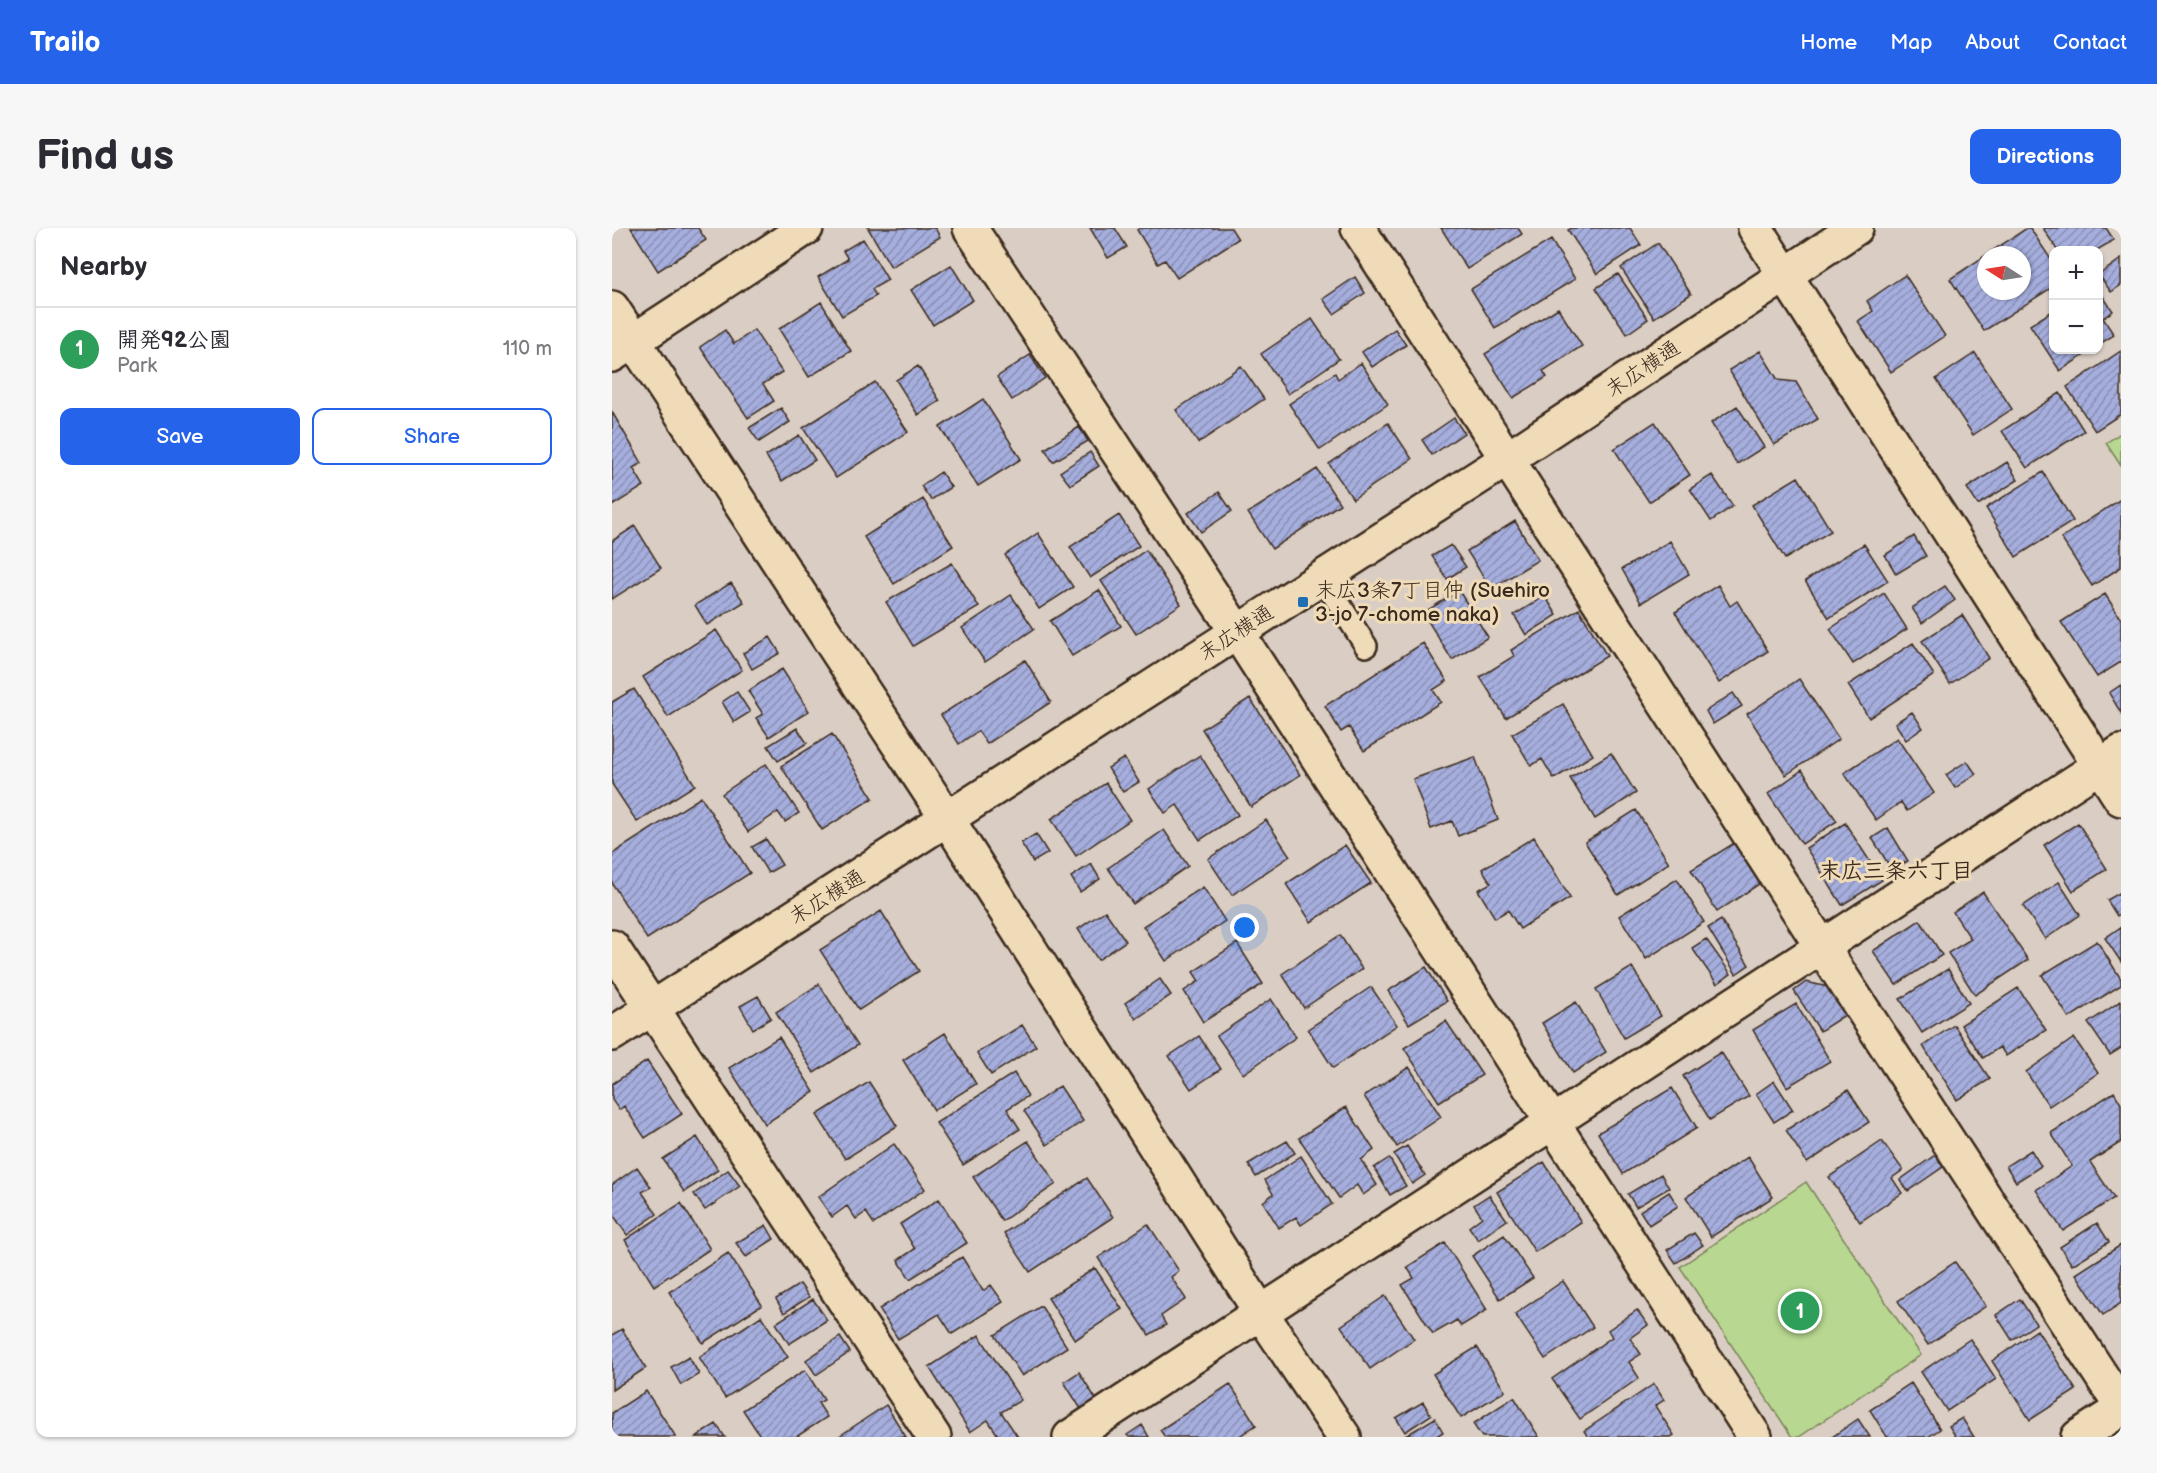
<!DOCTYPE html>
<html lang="en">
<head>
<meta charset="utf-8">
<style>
  body { margin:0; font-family:"Balsamiq Sans","Klee One",sans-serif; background:#f7f7f7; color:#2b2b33 }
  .controls { position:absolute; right:18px; top:18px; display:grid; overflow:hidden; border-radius:12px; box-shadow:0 2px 4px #0004 }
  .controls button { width:54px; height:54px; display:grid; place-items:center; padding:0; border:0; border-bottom:2px solid #e1e1e2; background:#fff; color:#2b2b33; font:30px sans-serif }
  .compass { position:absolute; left:1365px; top:18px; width:54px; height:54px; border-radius:50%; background:#fff; box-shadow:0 2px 4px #0004; rotate:282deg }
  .you { position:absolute; left:633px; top:700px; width:21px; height:21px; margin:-15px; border:4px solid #fff; border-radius:50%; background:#1a73e8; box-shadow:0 0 0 9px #1a73e833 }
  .badge { display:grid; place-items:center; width:39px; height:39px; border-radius:50%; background:#2563eb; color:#fff; font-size:20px; font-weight:700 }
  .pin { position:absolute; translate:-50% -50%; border:3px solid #fff; box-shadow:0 2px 6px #0006 }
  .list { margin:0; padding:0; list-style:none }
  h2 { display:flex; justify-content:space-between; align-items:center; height:78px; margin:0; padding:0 24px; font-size:26px }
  h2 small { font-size:20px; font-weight:400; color:#7c7c81 }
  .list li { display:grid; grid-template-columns:39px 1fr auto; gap:18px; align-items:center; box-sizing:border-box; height:84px; padding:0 24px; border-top:2px solid #e1e1e2 }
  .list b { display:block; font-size:22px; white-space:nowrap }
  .list p { margin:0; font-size:20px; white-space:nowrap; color:#7c7c81 }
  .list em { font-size:20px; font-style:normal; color:#7c7c81 }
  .actions { display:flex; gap:12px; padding:18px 24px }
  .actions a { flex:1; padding:14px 0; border:2px solid #2563eb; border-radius:12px; text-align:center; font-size:21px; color:#2563eb }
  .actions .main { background:#2563eb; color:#fff }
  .map { position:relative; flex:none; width:1509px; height:1209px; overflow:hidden; border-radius:12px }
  header { display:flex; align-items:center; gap:36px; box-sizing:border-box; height:84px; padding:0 30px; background:#2563eb; color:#fff }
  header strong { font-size:28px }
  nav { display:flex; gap:33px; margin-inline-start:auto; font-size:21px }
  .intro { display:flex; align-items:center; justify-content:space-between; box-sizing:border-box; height:144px; padding:0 36px }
  h1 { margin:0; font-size:42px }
  .button { padding:15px 27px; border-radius:12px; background:#2563eb; color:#fff; font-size:21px; font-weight:700 }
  main { display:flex; gap:36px; padding:0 36px }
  aside { flex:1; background:#fff; border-radius:12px; box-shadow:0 2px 4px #0004 }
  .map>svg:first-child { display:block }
</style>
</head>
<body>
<header>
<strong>Trailo</strong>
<nav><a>Home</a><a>Map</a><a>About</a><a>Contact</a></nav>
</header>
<div class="intro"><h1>Find us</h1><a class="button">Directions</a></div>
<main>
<aside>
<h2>Nearby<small></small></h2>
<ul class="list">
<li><span class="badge" style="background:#2e9e5b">1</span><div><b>開発92公園</b><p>Park</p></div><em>110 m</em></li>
</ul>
<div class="actions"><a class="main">Save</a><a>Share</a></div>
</aside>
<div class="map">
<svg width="1509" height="1209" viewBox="0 0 1509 1209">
  <defs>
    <pattern id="building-hatch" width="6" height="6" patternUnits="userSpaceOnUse" patternTransform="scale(1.5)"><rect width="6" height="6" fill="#a6aede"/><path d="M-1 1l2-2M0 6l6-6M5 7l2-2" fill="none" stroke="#888eb3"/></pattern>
  </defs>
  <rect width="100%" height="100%" fill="#dacec4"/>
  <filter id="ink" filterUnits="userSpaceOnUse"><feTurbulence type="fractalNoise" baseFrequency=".0167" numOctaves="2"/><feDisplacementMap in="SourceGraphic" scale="12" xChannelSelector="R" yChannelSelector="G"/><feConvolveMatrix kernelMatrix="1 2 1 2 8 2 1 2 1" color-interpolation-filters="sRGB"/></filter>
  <g filter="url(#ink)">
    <path fill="#b8d891" stroke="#7a8158" stroke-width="1.5" d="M 1509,205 L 1509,238 L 1494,215 Z
      M 1194,954 L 1309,1127 L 1187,1209 L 1180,1209 L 1068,1039 Z"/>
    <path fill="url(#building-hatch)" stroke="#3b2a1e" stroke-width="1.5" fill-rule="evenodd" d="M 19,0 L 86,0 L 94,12 L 46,43 Z
      M 256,0 L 323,0 L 328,9 L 279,39 Z
      M 478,0 L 503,0 L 515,19 L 496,30 Z
      M 528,0 L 619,0 L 626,11 L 565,50 L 553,32 L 546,36 L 525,2 Z
      M 829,0 L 906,0 L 910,6 L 855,41 Z
      M 960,0 L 1018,0 L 1029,17 L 985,46 L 956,2 Z
      M 1415,0 L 1418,0 L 1442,36 L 1442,58 L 1372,103 L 1338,51 ZM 1374,27 L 1410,27 L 1410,63 L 1374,63 Z
      M 1431,0 L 1494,0 L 1502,12 L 1485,22 L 1445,22 Z
      M 251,11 L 276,52 L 260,61 L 264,68 L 230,88 L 206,49 L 236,31 L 231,23 Z
      M 939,12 L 963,51 L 883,100 L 859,61 Z
      M 1046,15 L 1079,66 L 1042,90 L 1009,40 Z
      M 1509,31 L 1509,57 L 1499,64 L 1487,47 Z
      M 339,37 L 361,72 L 321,97 L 299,62 Z
      M 1006,46 L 1036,91 L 1015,106 L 984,60 Z
      M 1293,47 L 1333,108 L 1279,144 L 1246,93 L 1261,83 L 1255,73 Z
      M 743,49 L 753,65 L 722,86 L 711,71 Z
      M 1486,61 L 1501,83 L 1491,90 L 1502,107 L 1486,117 Z
      M 209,74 L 239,123 L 197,149 L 167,101 Z
      M 946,80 L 970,118 L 931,143 L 935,149 L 901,170 L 873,126 Z
      M 1442,82 L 1442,122 L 1480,122 L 1448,143 L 1418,97 Z
      M 700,91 L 727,131 L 676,166 L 649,126 Z
      M 783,101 L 794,117 L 760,139 L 750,124 Z
      M 113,102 L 122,116 L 142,102 L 170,144 L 151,156 L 162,173 L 136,190 L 88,119 Z
      M 1148,123 L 1166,152 L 1184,154 L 1206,191 L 1162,217 L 1117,142 Z
      M 1509,123 L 1509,186 L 1483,203 L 1455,159 Z
      M 1363,125 L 1400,181 L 1361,207 L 1324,151 Z
      M 418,127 L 433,150 L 400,172 L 385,149 Z
      M 749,135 L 776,176 L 708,222 L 677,176 L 723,145 L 726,151 Z
      M 306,138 L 328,173 L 306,187 L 284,152 Z
      M 629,138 L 652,171 L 586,215 L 564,182 Z
      M 263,154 L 296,204 L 224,250 L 191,200 Z
      M 1448,165 L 1472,203 L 1415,240 L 1390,203 Z
      M 371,171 L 409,231 L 366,258 L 328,199 Z
      M 1125,178 L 1152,219 L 1125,236 L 1099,195 Z
      M 169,180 L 178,194 L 147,214 L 137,200 Z
      M 0,184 L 30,235 L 21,240 L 32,258 L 0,278 Z
      M 842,190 L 852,205 L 820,227 L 810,212 Z
      M 1043,194 L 1078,247 L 1037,274 L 1002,221 Z
      M 776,195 L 800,231 L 741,271 L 717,236 Z
      M 467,199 L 476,213 L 441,234 L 433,221 Z
      M 187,207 L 203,232 L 170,253 L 154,228 Z
      M 478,224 L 487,238 L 458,257 L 448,244 Z
      M 1395,234 L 1406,252 L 1366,277 L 1355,260 Z
      M 705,241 L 728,276 L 660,321 L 636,285 Z
      M 329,244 L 339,259 L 319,272 L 309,258 Z
      M 1431,244 L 1461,293 L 1404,329 L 1374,280 Z
      M 1100,247 L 1121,278 L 1099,293 L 1078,261 Z
      M 1186,249 L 1219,303 L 1173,331 L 1140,277 Z
      M 607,264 L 620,283 L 589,304 L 576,285 Z
      M 311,271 L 341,318 L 282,356 L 252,309 Z
      M 1509,271 L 1509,339 L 1480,358 L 1449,310 Z
      M 507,287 L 527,318 L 478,350 L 458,319 Z
      M 903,293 L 926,332 L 879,361 L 855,323 Z
      M 23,298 L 49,340 L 0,371 L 0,313 Z
      M 426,305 L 461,359 L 427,381 L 393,327 Z
      M 1302,308 L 1314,328 L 1284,346 L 1273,327 Z
      M 1058,313 L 1077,346 L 1029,375 L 1010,341 Z
      M 1252,316 L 1276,353 L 1217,390 L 1193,353 Z
      M 839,317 L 854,339 L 835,351 L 820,328 Z
      M 534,322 L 569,376 L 524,406 L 489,353 Z
      M 340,335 L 367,379 L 301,418 L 274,374 Z
      M 119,355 L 132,374 L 95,397 L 83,377 Z
      M 1106,357 L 1118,378 L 1125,373 L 1156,423 L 1107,455 L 1063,384 Z
      M 1333,358 L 1343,372 L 1310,395 L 1300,380 Z
      M 487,362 L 509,398 L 460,428 L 438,393 Z
      M 847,363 L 876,409 L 840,432 L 811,385 Z
      M 1272,365 L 1295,401 L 1241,436 L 1218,401 Z
      M 1493,366 L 1509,391 L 1509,434 L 1485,449 L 1449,394 Z
      M 399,367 L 422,401 L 373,434 L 350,400 Z
      M 933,368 L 945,387 L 914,407 L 902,387 Z
      M 967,381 L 995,428 L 894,490 L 868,449 L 902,428 L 899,422 Z
      M 1350,387 L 1377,430 L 1338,456 L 1310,413 Z
      M 104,402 L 130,442 L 56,489 L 31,449 Z
      M 158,409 L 168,425 L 140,441 L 131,425 Z
      M 811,415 L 835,453 L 821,462 L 829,474 L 752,523 L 737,499 L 729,504 L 713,478 Z
      M 1301,415 L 1322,447 L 1257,490 L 1236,457 Z
      M 413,432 L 439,474 L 375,516 L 366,503 L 347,516 L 329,487 Z
      M 170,441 L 197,483 L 157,509 L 144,490 L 151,486 L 136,463 Z
      M 1187,451 L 1227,511 L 1174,547 L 1135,486 Z
      M 1509,457 L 1509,485 L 1497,465 Z
      M 22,461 L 83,557 L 25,594 L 0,556 L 0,474 Z
      M 125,464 L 138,484 L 122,494 L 110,474 Z
      M 1121,465 L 1130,478 L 1101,496 L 1094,483 Z
      M 638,470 L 688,547 L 639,579 L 590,501 Z
      M 951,476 L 981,527 L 942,551 L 930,531 L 919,538 L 900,506 Z
      M 1300,484 L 1311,500 L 1294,512 L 1283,495 Z
      M 185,500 L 195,515 L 166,533 L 156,518 Z
      M 220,506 L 261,570 L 210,602 L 169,538 Z
      M 1285,510 L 1322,565 L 1295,583 L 1289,574 L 1264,592 L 1232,545 Z
      M 999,525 L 1024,565 L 983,591 L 958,550 Z
      M 588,527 L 626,587 L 588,612 L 565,577 L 553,585 L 537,561 Z
      M 863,529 L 886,592 L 846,608 L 840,593 L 819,601 L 801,551 Z
      M 512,530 L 527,554 L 511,564 L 496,540 Z
      M 1355,533 L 1364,546 L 1343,560 L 1334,547 Z
      M 154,536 L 187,585 L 173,594 L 166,584 L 136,604 L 110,566 Z
      M 1190,542 L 1225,593 L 1190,616 L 1156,566 Z
      M 494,555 L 518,592 L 464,628 L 439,591 Z
      M 89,569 L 138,645 L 35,711 L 0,655 L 0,626 Z
      M 1024,582 L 1057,635 L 1006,667 L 973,614 Z
      M 654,592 L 678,628 L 620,667 L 596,631 Z
      M 1233,595 L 1270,652 L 1230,677 L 1194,620 Z
      M 1466,595 L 1495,641 L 1461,663 L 1432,617 Z
      M 1276,600 L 1296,633 L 1280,642 L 1260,610 Z
      M 552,602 L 576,638 L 521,676 L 496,640 Z
      M 424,606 L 436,625 L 421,634 L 409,615 Z
      M 922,609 L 958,670 L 908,701 L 896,682 L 883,690 L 866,662 L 879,655 L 870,641 Z
      M 154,611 L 170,637 L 156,645 L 140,619 Z
      M 1124,614 L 1150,654 L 1105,684 L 1079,642 Z
      M 733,617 L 759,655 L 699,694 L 674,656 Z
      M 479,636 L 488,651 L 468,664 L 459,649 Z
      M 1065,651 L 1092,694 L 1034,731 L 1007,688 Z
      M 1447,654 L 1468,687 L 1433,711 L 1411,678 Z
      M 591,659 L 613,693 L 554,733 L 531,698 Z
      M 1371,664 L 1416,732 L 1363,767 L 1336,725 L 1359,711 L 1341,684 Z
      M 1509,664 L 1509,685 L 1505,688 L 1495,672 Z
      M 269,683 L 307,743 L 247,782 L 208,722 Z
      M 493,683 L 514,713 L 486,732 L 466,701 Z
      M 1109,692 L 1137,737 L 1124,746 L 1096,700 Z
      M 1308,692 L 1330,727 L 1284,757 L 1261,723 Z
      M 1509,699 L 1509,734 L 1493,710 Z
      M 728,707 L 750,741 L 692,780 L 670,746 Z
      M 1094,711 L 1119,746 L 1105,756 L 1080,720 Z
      M 1485,713 L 1509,751 L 1509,757 L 1457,790 L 1430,747 Z
      M 625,715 L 651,756 L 591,794 L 572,763 L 587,753 L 581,744 Z
      M 814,739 L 835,773 L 797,796 L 776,763 Z
      M 1020,739 L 1049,788 L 1012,810 L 984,761 Z
      M 1336,741 L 1357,775 L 1310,805 L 1288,771 Z
      M 548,751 L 559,767 L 524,791 L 513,775 Z
      M 1194,754 L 1216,759 L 1233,787 L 1208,803 L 1182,763 Z
      M 207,756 L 246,817 L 202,845 L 164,784 Z
      M 759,759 L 785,797 L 721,840 L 696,801 Z
      M 1406,760 L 1434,802 L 1394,828 L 1388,819 L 1371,830 L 1349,797 Z
      M 146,768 L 159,790 L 141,801 L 128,778 Z
      M 659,771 L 684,809 L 631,846 L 605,808 Z
      M 1509,773 L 1509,820 L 1498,827 L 1476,795 Z
      M 964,774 L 994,824 L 961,845 L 930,795 Z
      M 1184,776 L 1218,833 L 1175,859 L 1141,802 Z
      M 834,793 L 870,847 L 827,874 L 792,820 Z
      M 410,797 L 424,818 L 379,847 L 365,825 Z
      M 1342,797 L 1378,851 L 1345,872 L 1311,818 Z
      M 333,805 L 364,856 L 322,882 L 291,832 Z
      M 587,808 L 609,841 L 579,861 L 557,828 Z
      M 167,809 L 202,864 L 153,896 L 117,840 Z
      M 1462,810 L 1486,845 L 1437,878 L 1414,844 Z
      M 1109,824 L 1137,868 L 1098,892 L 1071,848 Z
      M 35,833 L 70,886 L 33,910 L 12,878 L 7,882 L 0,872 L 0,856 Z
      M 797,839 L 829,889 L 785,919 L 752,868 Z
      M 402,845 L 416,868 L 395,881 L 408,901 L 351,937 L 324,895 Z
      M 1162,853 L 1181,882 L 1162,894 L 1144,866 Z
      M 257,854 L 285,898 L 233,931 L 205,887 Z
      M 448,858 L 471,893 L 435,917 L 412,883 Z
      M 1060,860 L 1085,900 L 1011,946 L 986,905 Z
      M 1236,862 L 1257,894 L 1195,935 L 1174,902 Z
      M 1502,864 L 1509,876 L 1509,914 L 1478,934 L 1502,970 L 1451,1003 L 1424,962 L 1460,938 L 1439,905 Z
      M 734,879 L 762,922 L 749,932 L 765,957 L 751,967 L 745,957 L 727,970 L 687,910 Z
      M 85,909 L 106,942 L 72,964 L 51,931 Z
      M 416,913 L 444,956 L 390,993 L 361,949 Z
      M 675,913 L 683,925 L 644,949 L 636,936 Z
      M 1270,913 L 1291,942 L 1280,950 L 1290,965 L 1248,994 L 1217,949 Z
      M 282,916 L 313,961 L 262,996 L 254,984 L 244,991 L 235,978 L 220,989 L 206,969 Z
      M 795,918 L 813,947 L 800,956 L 782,926 Z
      M 1419,922 L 1429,938 L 1404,954 L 1394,938 Z
      M 1323,927 L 1331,939 L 1296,963 L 1288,952 Z
      M 689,928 L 720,976 L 689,997 L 684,989 L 667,1000 L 651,974 L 661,966 L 653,952 Z
      M 1136,929 L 1161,969 L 1099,1009 L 1074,969 Z
      M 777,930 L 794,958 L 778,967 L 762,940 Z
      M 932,934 L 969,994 L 923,1024 L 885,964 Z
      M 25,939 L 39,959 L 30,964 L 45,986 L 15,1007 L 0,985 L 0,957 Z
      M 116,942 L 128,958 L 93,982 L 82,966 Z
      M 1049,946 L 1057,960 L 1024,979 L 1016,966 Z
      M 475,950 L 501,989 L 418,1044 L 392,1005 Z
      M 1057,964 L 1066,978 L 1037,997 L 1028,983 Z
      M 877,967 L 895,992 L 866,1012 L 857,999 L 870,989 L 862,977 Z
      M 327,971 L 355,1015 L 298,1051 L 286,1032 L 303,1021 L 288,996 Z
      M 69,975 L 98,1021 L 42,1058 L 13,1012 Z
      M 1485,995 L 1497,1014 L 1460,1037 L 1448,1019 Z
      M 536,996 L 567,1043 L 559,1049 L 574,1071 L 549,1088 L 554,1097 L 537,1107 L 486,1030 Z
      M 154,997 L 162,1011 L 134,1029 L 124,1015 Z
      M 1082,1005 L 1091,1017 L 1064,1035 L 1055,1022 Z
      M 892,1007 L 921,1050 L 888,1071 L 860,1028 Z
      M 833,1015 L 875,1082 L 849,1098 L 845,1092 L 821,1106 L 790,1057 L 802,1050 L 795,1039 Z
      M 1509,1017 L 1509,1075 L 1491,1087 L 1464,1046 Z
      M 116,1025 L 150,1077 L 91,1115 L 57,1064 Z
      M 350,1029 L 371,1063 L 379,1057 L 391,1074 L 340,1106 L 327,1086 L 286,1111 L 267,1081 Z
      M 1343,1034 L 1374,1078 L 1316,1117 L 1286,1073 Z
      M 483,1040 L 510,1081 L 463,1112 L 436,1070 Z
      M 951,1053 L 981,1099 L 933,1131 L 903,1086 Z
      M 188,1056 L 197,1069 L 172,1085 L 164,1071 Z
      M 773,1068 L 802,1111 L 758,1141 L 729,1098 Z
      M 201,1071 L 215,1092 L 177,1116 L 164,1095 Z
      M 1408,1071 L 1424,1096 L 1400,1112 L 1384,1087 Z
      M 429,1078 L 455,1119 L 410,1148 L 383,1107 Z
      M 1025,1082 L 1036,1097 L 1018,1110 L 1029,1126 L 1017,1134 L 1027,1150 L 968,1191 L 940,1151 L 1000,1109 L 996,1102 Z
      M 149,1088 L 176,1129 L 113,1170 L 87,1129 Z
      M 10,1101 L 34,1140 L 0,1162 L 0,1107 Z
      M 1425,1102 L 1464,1162 L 1418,1192 L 1380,1133 Z
      M 367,1107 L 409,1172 L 389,1184 L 406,1209 L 387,1209 L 376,1192 L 358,1204 L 317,1139 Z
      M 228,1109 L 238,1124 L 204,1147 L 194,1132 Z
      M 1358,1111 L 1384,1151 L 1335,1183 L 1309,1144 Z
      M 865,1119 L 893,1163 L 849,1190 L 821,1146 Z
      M 77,1129 L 87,1146 L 69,1157 L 59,1139 Z
      M 193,1142 L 212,1172 L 206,1175 L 215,1189 L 184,1209 L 149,1209 L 131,1182 Z
      M 467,1144 L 484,1171 L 469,1181 L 452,1154 Z
      M 1299,1155 L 1328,1201 L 1316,1209 L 1275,1209 L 1258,1182 Z
      M 618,1156 L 644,1197 L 626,1209 L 553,1209 L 548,1202 Z
      M 1042,1156 L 1052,1172 L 1043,1178 L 1062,1207 L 1059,1209 L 976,1209 L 972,1203 Z
      M 34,1163 L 64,1209 L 0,1209 L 0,1185 Z
      M 902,1169 L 927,1209 L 870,1209 L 861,1196 Z
      M 811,1174 L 819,1187 L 793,1204 L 784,1190 Z
      M 274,1177 L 294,1209 L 226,1209 Z
      M 823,1190 L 831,1204 L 823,1209 L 794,1209 L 793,1208 Z
      M 1350,1190 L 1362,1209 L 1344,1209 L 1337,1198 Z
      M 1246,1191 L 1258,1209 L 1220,1209 Z
      M 104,1196 L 113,1209 L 84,1209 Z
      M 530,1197 L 537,1209 L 517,1209 L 515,1207 Z"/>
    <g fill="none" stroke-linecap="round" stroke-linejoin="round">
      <g stroke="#3b2a1e" stroke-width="26">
        <path id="lane" d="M 710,349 L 754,418"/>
      </g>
      <g stroke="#3b2a1e" stroke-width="38">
        <path id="street" d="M 358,0 L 625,404 L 1143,1209
          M 746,0 L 1210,719 L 1509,1178
          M 1143,0 L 1509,571
          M 0,80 L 336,592 L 649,1085 L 732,1209
          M 0,127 L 194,0
          M 0,719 L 322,1209
          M 458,1209 L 1509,524
          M 1466,1209 L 1509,1181"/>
      </g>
      <g stroke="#3b2a1e" stroke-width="38">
        <path id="secondary" d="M 0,806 L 895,231 L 1244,0"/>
      </g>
      <use href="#lane" stroke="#f0dbb9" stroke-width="21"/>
      <use href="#street" stroke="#f0dbb9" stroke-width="33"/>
      <use href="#secondary" stroke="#f0dbb9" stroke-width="33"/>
    </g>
  </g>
  <rect fill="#1f6fb2" stroke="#f0dbb9" stroke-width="2" x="685" y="368" width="12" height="12" rx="3"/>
  <g text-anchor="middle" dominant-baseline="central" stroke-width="6" stroke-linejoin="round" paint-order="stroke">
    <g font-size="21" fill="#3b2a1e" stroke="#f0dbb9">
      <text transform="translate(1031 141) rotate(-34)">末広横通</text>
      <text transform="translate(624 405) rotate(-33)">末広横通</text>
      <text transform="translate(215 669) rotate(-32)">末広横通</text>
    </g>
    <g font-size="21" fill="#3b2a1e" stroke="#f0dbb9" text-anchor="start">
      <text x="703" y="362">末広3条7丁目仲 (Suehiro<tspan x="703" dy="24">3-jo 7-chome naka)</tspan></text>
    </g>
    <g font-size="22" font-weight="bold" fill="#3b2a1e" stroke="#f0dbb9">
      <text x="1284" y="643">末広三条六丁目</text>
    </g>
  </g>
</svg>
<div class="controls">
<button>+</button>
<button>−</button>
</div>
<svg class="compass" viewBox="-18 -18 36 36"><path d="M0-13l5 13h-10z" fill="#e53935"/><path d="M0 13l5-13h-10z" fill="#7c7c81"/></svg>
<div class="you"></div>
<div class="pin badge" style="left:1188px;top:1083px;background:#2e9e5b">1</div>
</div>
</main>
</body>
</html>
